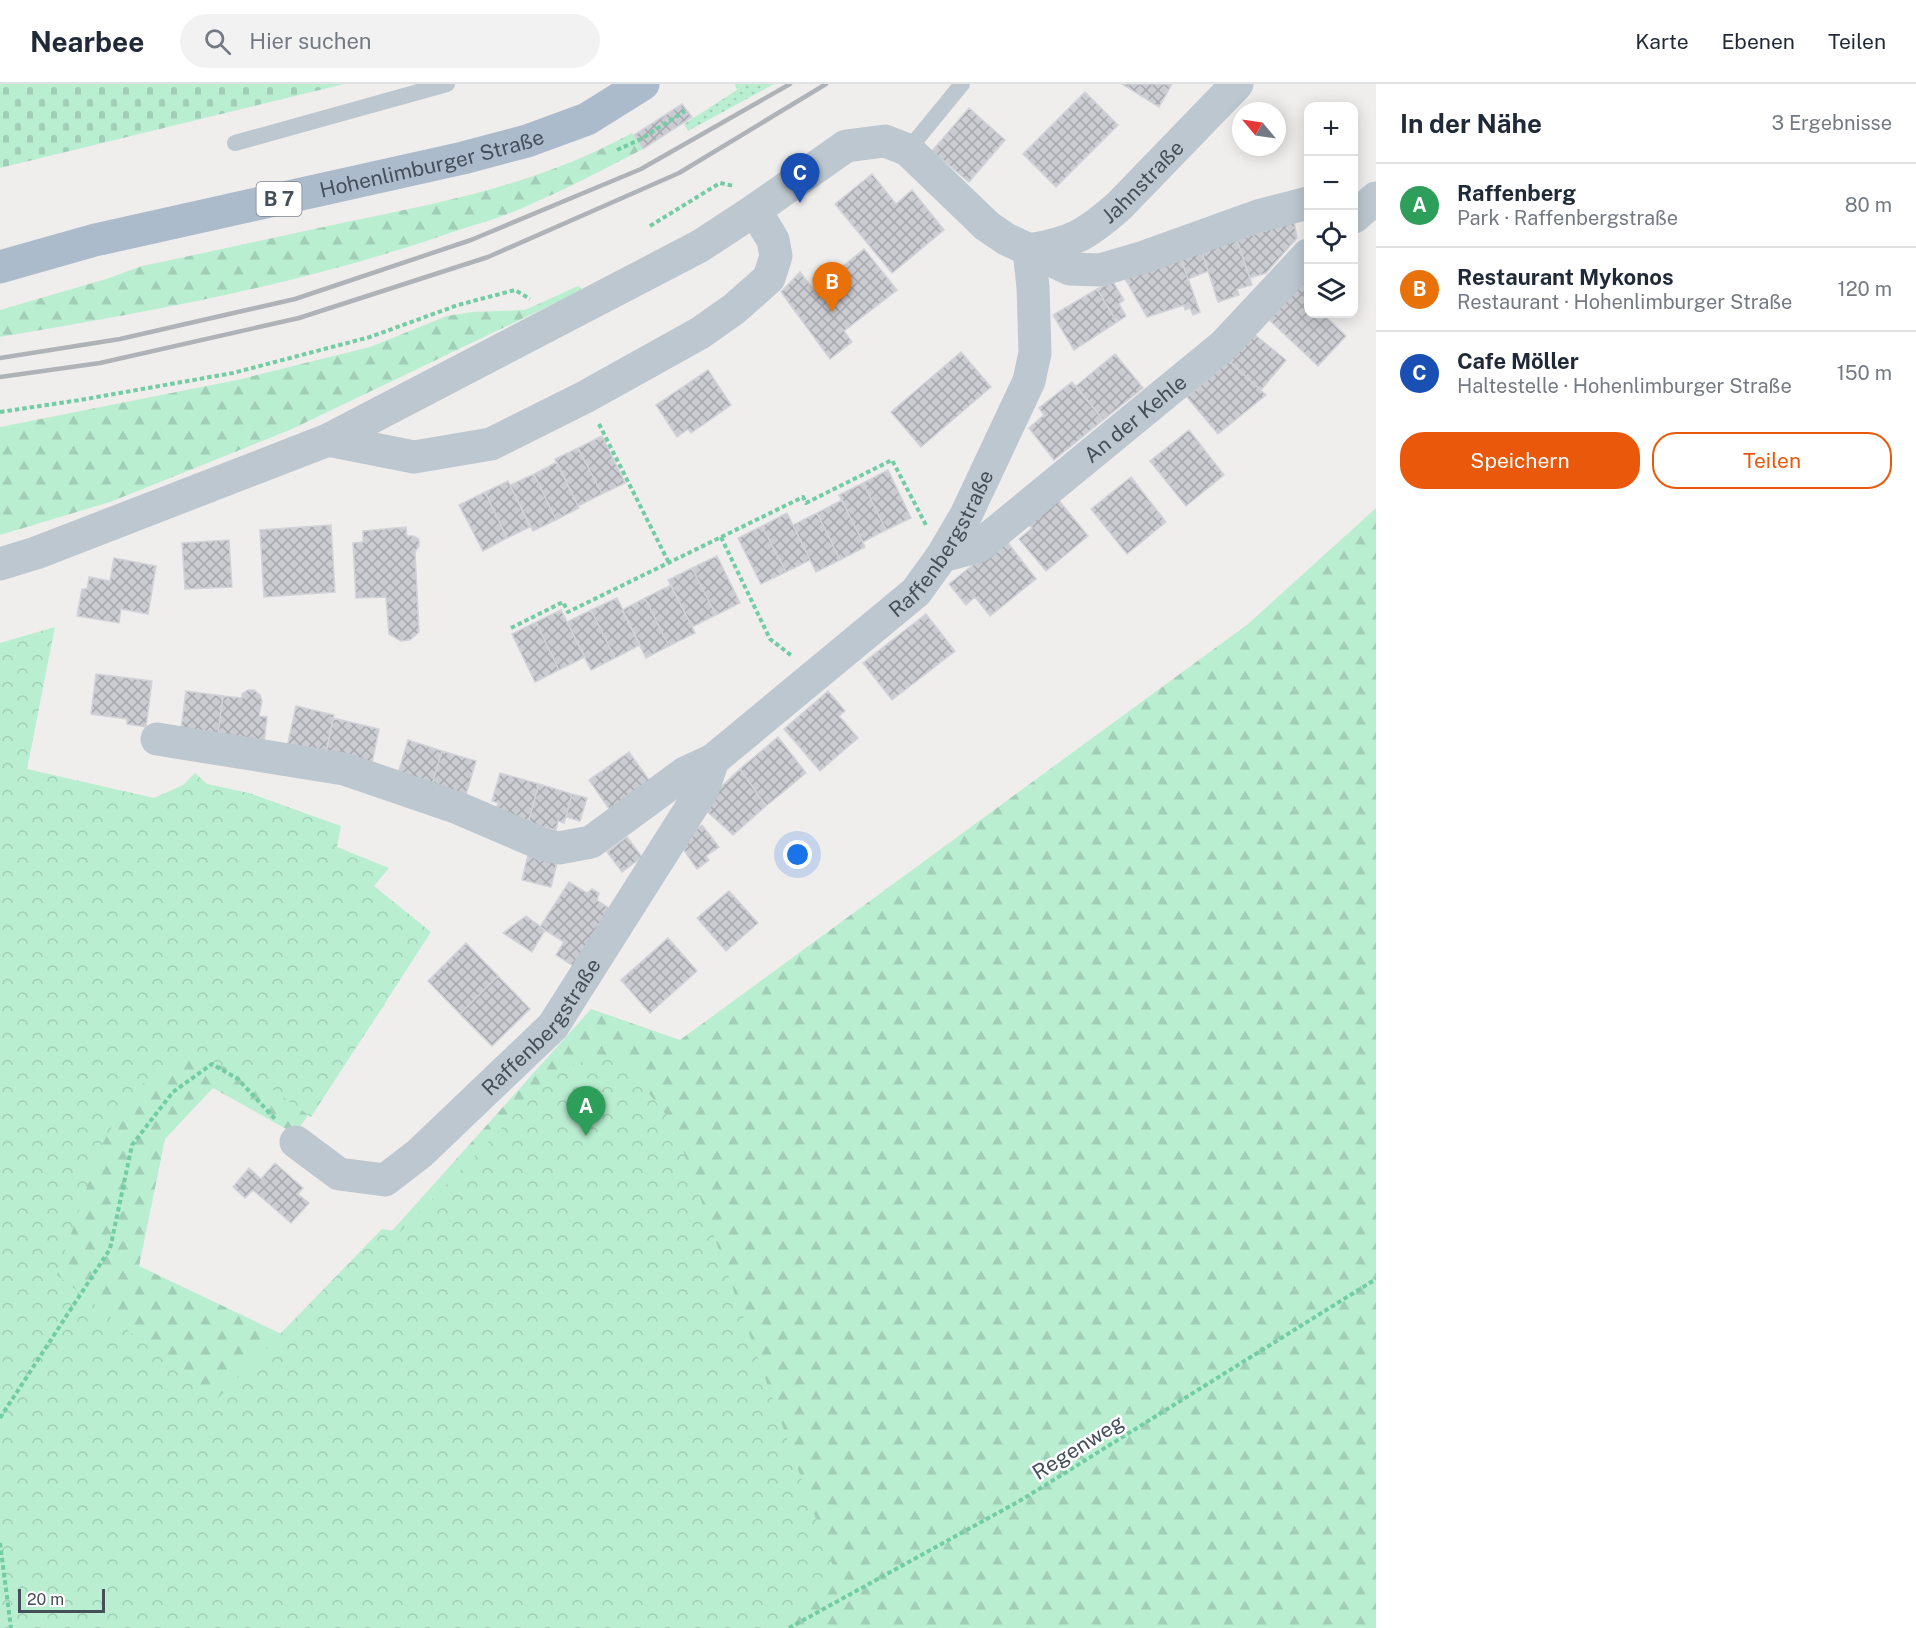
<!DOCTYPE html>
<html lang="de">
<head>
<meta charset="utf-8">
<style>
  body { margin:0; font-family:"Public Sans",sans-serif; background:#f2f2f3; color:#1f2937 }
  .controls { position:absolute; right:18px; top:18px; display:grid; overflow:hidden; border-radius:12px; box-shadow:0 3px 15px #0003 }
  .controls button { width:54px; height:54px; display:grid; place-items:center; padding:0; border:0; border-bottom:2px solid #e0e1e3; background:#fff; color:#1f2937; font:30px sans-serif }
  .compass { position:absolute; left:1232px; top:18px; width:54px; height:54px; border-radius:50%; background:#fff; box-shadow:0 3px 15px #0003; rotate:299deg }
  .scale { position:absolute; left:18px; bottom:15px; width:87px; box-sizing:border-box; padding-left:6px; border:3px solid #454f5a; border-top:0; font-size:16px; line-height:21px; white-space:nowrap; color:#454f5a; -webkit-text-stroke:4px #fff; paint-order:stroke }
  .you { position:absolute; left:798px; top:771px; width:21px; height:21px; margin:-15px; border:4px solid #fff; border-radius:50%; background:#1a73e8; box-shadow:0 0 0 9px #1a73e833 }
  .badge { display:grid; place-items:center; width:39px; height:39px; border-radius:50%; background:#ea580c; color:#fff; font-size:20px; font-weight:700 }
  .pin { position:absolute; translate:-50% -50px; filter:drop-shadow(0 2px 3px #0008) }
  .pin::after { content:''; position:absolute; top:32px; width:21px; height:18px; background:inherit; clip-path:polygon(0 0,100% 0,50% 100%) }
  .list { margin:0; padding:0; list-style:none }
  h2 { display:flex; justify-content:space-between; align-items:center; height:78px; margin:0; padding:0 24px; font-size:26px }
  h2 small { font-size:20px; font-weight:400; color:#747a83 }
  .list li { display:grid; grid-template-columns:39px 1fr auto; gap:18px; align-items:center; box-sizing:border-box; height:84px; padding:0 24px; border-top:2px solid #e0e1e3 }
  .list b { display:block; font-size:22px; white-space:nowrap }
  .list p { margin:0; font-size:20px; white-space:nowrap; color:#747a83 }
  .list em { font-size:20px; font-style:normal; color:#747a83 }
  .actions { display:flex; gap:12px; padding:18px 24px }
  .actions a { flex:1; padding:14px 0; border:2px solid #ea580c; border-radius:24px; text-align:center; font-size:21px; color:#ea580c }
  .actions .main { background:#ea580c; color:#fff }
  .icon { flex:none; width:33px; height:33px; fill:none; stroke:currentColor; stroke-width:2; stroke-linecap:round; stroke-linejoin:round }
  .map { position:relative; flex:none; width:1376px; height:1544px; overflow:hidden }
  header { display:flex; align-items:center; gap:36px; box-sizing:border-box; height:84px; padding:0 30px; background:#fff; border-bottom:2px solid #e0e1e3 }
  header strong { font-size:28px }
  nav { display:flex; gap:33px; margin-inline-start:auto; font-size:21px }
  .search { width:420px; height:54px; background:#f2f2f3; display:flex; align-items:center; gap:15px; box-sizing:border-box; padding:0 21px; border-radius:33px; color:#747a83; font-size:22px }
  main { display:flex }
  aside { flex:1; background:#fff }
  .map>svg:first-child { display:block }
</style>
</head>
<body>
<header>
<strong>Nearbee</strong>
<div class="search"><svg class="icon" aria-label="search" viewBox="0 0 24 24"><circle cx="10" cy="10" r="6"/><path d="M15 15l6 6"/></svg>Hier suchen</div>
<nav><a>Karte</a><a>Ebenen</a><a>Teilen</a></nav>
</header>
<main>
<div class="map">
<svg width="1376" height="1544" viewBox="0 0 1376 1544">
  <defs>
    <pattern id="grass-dots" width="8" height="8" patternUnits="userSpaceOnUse" patternTransform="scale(1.5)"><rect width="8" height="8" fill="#baeed1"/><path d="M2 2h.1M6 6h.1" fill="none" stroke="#a1ceb6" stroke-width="1.8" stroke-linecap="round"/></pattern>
    <pattern id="forest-firs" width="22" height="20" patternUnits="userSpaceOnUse" patternTransform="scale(1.5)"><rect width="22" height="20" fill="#baeed1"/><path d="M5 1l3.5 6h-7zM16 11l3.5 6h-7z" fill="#a1ceb6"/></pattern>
    <pattern id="cemetery-stones" width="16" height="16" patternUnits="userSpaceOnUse" patternTransform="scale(1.5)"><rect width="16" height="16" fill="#baeed1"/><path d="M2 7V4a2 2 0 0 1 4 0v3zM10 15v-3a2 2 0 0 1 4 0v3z" fill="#a1ceb6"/></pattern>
    <pattern id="park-crowns" width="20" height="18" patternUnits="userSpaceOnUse" patternTransform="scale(1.5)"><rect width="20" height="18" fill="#baeed1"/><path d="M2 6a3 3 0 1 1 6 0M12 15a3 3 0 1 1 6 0" fill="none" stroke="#a1ceb6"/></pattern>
    <pattern id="building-cross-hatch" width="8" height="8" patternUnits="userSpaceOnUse" patternTransform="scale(1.5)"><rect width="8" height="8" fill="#caccd2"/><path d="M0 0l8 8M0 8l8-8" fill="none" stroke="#a6a8ad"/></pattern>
  </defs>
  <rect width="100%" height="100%" fill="#f0eded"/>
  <path fill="url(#grass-dots)" d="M 735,0 L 774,0 L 688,47 L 684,40 L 737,6 Z"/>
  <path fill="url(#forest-firs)" d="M 632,49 L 643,65 C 603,86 562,107 520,125 C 497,135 471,142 447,150 C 303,200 150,228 0,253 L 0,226 L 106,195 L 142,182 C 209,168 276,153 342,139 C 445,118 539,100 632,49 Z
    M 578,202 L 581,204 L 580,207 L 292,345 L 110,418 L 0,451 L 0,343 L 237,296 L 370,263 L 447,232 L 472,228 L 525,226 Z
    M 1376,424 L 1376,1544 L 0,1544 L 0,676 L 385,920 L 295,1050 L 213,1004 L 165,1055 L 139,1182 L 294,1256 L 591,925 L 680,956 L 1248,540 Z"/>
  <path fill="url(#cemetery-stones)" d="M 0,0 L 344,0 L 0,84 Z"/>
  <path fill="url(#park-crowns)" d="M 55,543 L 27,685 L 154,714 L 183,701 L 195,689 L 207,700 L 249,709 L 341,742 L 337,763 L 389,784 L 374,802 L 431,848 L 311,1033 L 255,993 L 216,980 L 183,975 L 147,995 L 125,1020 L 101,1062 L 57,1191 L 216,1316 L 382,1145 L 400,1148 L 539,1006 L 566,983 L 593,974 L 624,978 L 674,1041 L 838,1496 L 810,1512 L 771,1544 L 0,1544 L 0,559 Z"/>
  <path fill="url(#building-cross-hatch)" stroke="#d1d3d9" stroke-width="1.5" d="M 1122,0 L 1172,0 L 1159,23 Z
    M 1085,8 L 1118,41 L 1056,103 L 1023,70 Z
    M 682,20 L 692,33 L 643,65 L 634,51 Z
    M 969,24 L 1005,56 L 969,98 L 932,67 Z
    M 872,90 L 896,120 L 912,106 L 944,146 L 892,189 L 835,120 Z
    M 1294,137 L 1297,154 L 1266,189 L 1250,194 L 1237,156 Z
    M 1237,156 L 1252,201 L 1237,205 L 1239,211 L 1218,218 L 1202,168 Z
    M 864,165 L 897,206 L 844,247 L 852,258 L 830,275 L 781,208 L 800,188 L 814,206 Z
    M 1202,168 L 1208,187 L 1188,195 L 1181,175 Z
    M 1181,175 L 1200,228 L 1193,231 L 1190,224 L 1185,226 L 1184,221 L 1147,233 L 1125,195 Z
    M 1308,189 L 1308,230 L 1331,230 L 1327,234 L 1346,252 L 1318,282 L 1267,234 Z
    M 1113,198 L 1124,216 L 1119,220 L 1126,232 L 1117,238 L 1097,205 Z
    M 1097,205 L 1117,238 L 1074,266 L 1053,231 Z
    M 1254,250 L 1286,276 L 1261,306 L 1229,277 Z
    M 961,268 L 991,303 L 921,363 L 891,328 Z
    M 1115,270 L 1143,304 L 1103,336 L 1076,302 Z
    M 1229,277 L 1266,311 L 1218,350 L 1187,313 Z
    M 708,286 L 731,321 L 691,349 L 688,345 L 677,353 L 656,321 Z
    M 1072,298 L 1103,336 L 1054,376 L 1029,344 L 1044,331 L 1039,324 Z
    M 1189,346 L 1224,391 L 1186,422 L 1150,377 Z
    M 602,352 L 625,399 L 602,410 L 578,364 Z
    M 578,364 L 602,410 L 578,422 L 555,375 Z
    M 557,378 L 579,424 L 556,436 L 534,390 Z
    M 888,386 L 911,434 L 886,446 L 863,399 Z
    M 534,390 L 556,436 L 533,447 L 510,401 Z
    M 1131,393 L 1166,438 L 1127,470 L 1091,425 Z
    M 508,397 L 530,443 L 507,454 L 485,408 Z
    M 863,399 L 886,446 L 863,458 L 839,411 Z
    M 485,408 L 507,454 L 483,467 L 459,421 Z
    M 1057,414 L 1088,452 L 1046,487 L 1019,455 L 1032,444 L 1027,439 Z
    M 842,416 L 865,463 L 840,476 L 817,429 Z
    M 787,429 L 810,476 L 786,488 L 762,442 Z
    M 817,429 L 840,476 L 816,488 L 793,441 Z
    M 331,441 L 335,508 L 264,513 L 260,446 Z
    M 762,442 L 786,488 L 761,500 L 738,454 Z
    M 406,443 L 407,452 L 413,452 L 419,455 L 419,462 L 415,468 L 419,548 L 410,556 L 401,557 L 389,550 L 386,513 L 356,514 L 353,459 L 363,458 L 363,447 Z
    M 1005,455 L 1036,495 L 990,532 L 975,513 L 966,521 L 949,500 Z
    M 229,456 L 232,503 L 185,505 L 182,459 Z
    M 717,472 L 740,519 L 716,531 L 692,484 Z
    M 114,474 L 156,482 L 148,530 L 121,525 L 119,539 L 77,532 L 82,505 L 87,505 L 89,493 L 110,497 Z
    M 692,484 L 716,531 L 692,543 L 668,496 Z
    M 671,501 L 695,549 L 669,562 L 645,514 Z
    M 617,514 L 640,561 L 615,574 L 591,526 Z
    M 645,514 L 669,562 L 646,574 L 622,526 Z
    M 561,526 L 585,573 L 559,586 L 536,538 Z
    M 591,526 L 615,574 L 591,586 L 567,538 Z
    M 926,530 L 955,567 L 892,616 L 863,579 Z
    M 536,538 L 559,586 L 535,598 L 512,550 Z
    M 96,590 L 152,597 L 146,643 L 127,640 L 127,635 L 91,630 Z
    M 248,606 L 254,606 L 260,611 L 262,617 L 259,632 L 267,633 L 264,659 L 217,656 L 223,612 L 242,614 L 242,610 Z
    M 186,607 L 223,612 L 217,656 L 180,652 Z
    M 828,607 L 845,627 L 839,632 L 858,654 L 820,687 L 784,645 Z
    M 296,622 L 334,631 L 325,674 L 286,668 Z
    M 333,634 L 379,645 L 371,684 L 325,674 Z
    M 778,653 L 806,689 L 766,722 L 740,685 Z
    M 408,656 L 442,667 L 431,704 L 397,693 Z
    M 442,667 L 476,677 L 465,714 L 431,704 Z
    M 629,668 L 652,700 L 612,729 L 589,696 Z
    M 740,685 L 766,722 L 733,751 L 701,722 Z
    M 500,689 L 539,700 L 528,739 L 495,729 L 498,719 L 492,717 Z
    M 539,700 L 572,710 L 564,739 L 558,737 L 556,746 L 528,739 Z
    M 572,710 L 587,714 L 580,737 L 566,733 Z
    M 702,741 L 719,763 L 706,772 L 709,776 L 697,785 L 681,762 L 692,754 L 690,750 Z
    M 627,753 L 642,773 L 622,788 L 607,768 Z
    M 528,771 L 557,779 L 551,803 L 522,796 Z
    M 569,798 L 587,809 L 592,805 L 599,809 L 597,816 L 613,827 L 578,885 L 556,871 L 564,858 L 540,843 Z
    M 729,807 L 758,839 L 726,867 L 697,834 Z
    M 526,832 L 545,846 L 532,868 L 503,849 Z
    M 668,854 L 697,887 L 650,929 L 621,896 Z
    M 466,859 L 498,892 L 460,930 L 428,897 Z
    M 498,892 L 530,925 L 492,962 L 460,930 Z
    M 275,1079 L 303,1104 L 298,1110 L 309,1119 L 291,1139 L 253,1106 L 245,1114 L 233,1103 L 249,1084 L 261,1095 Z"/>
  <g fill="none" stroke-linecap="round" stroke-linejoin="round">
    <path stroke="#72cca4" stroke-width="4" stroke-dasharray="4.5 3" stroke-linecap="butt" d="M 617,66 L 641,55 L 685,27
      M 650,142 L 720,99 L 734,102
      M 0,328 L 80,316 L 233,289 L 370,253 L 458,221 L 515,206 L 530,215
      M 599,340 L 669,479
      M 721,453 L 770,555 L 792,572
      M 511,544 L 563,518 L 568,528 L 803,413 L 806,419 L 892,376 L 926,441
      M 0,1334 L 110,1165 L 132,1061 L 173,1008 L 212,980 L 238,995 L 276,1036
      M 0,1459 L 11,1544
      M 789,1544 L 1023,1415 L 1376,1195"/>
    <path stroke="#bdc7cf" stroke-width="16" d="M 235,59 L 447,0
      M 908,66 L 962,0"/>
    <g stroke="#bdc7cf" stroke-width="33">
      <path d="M 1354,133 L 1376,114"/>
      <path id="s1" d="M 1029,166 C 1072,159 1086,151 1119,122 L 1237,0"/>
      <path d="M 328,356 L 414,373 L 491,360 L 585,313 L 700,249 L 734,225 L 769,194 L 776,172 L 773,156 L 755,126"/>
      <path id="s2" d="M 942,472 L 979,462 L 1224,261 L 1308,171"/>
      <path d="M 0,480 L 36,469 L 328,356 L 700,162 L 755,126 L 846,62 L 885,57 L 908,66 L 987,142 L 1006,155 L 1070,185 L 1100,186 L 1144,173 L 1258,132 L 1308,119"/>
      <path d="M 157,655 L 344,685 L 458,724 L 542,760 L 559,764 L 591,758 L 685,689 L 713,676"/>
      <path id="s3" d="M 296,1058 L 339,1090 L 385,1096 L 420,1069 L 553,942 L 703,705 L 713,676 L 916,508 L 942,472 L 966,431 L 1029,297 L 1035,269 L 1033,203 L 1029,166"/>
    </g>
    <path stroke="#acbbcc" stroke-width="33" id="s4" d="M 0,183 L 95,156 L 463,74 L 527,57 L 587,35 L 643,0"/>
    <path stroke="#afb2b7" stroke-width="4.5" d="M 0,274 L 120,255 L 295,215 L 471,156 L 641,85 L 790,0
      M 0,293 L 100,279 L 299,234 L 488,173 L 679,89 L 826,0"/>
  </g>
  <g text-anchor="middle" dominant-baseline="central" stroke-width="5" stroke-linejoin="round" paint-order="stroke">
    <rect fill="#fff" stroke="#7d848c" stroke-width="1.5" x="256.5" y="98" width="45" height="34" rx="4.5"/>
    <g font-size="20" font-weight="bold" fill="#454f5a">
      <text x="279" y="115">B 7</text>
    </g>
    <g font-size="21" fill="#454f5a" stroke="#fff">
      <text stroke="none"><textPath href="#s4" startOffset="444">Hohenlimburger Straße</textPath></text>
      <text stroke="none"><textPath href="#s1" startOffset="136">Jahnstraße</textPath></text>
      <text stroke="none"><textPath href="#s2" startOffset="240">An der Kehle</textPath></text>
      <text stroke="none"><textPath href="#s3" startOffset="957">Raffenbergstraße</textPath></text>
      <text stroke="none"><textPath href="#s3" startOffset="320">Raffenbergstraße</textPath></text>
      <text transform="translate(1078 1363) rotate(-32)">Regenweg</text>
    </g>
  </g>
</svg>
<div class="controls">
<button>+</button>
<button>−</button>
<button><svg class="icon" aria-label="locate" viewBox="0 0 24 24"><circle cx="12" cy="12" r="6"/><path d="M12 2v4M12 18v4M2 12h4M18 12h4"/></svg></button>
<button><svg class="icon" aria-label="layers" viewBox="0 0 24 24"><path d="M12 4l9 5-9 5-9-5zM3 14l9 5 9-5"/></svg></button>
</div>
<svg class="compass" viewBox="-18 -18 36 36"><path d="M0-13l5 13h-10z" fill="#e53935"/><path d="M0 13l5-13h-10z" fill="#747a83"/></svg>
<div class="scale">20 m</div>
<div class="you"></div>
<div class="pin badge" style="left:586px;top:1052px;background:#2e9e5b">A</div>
<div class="pin badge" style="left:832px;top:228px;background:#e8710a">B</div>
<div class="pin badge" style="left:800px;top:119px;background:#1a4fb4">C</div>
</div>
<aside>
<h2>In der Nähe<small>3 Ergebnisse</small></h2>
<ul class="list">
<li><span class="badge" style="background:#2e9e5b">A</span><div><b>Raffenberg</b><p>Park · Raffenbergstraße</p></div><em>80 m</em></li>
<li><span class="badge" style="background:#e8710a">B</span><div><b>Restaurant Mykonos</b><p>Restaurant · Hohenlimburger Straße</p></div><em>120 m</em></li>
<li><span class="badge" style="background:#1a4fb4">C</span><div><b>Cafe Möller</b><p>Haltestelle · Hohenlimburger Straße</p></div><em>150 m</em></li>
</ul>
<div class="actions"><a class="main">Speichern</a><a>Teilen</a></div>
</aside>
</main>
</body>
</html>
